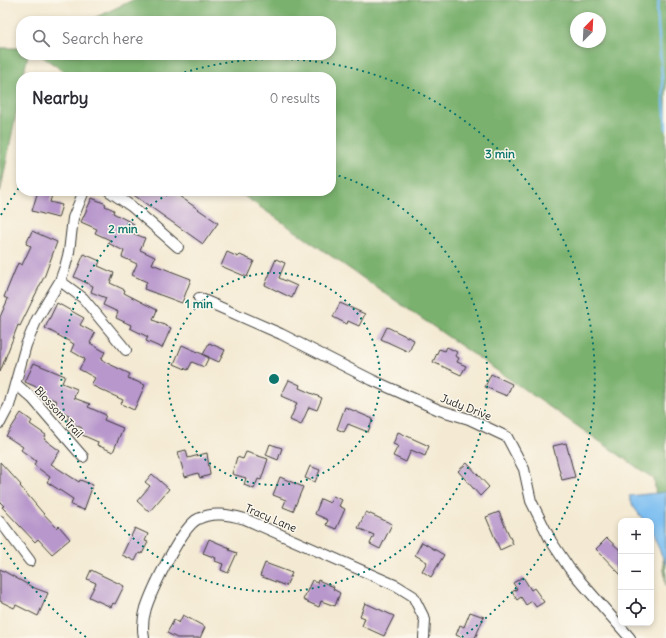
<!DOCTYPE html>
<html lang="en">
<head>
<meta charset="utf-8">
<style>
  body { margin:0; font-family:Delius,sans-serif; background:#f7f7f7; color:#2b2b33 }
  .controls { position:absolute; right:12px; bottom:12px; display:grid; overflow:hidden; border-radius:8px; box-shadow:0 2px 6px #0003 }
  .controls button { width:36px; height:36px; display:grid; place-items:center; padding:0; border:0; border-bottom:1px solid #e1e1e2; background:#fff; color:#2b2b33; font:20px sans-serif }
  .compass { position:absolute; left:570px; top:12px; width:36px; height:36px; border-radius:50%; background:#fff; box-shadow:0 2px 6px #0003; rotate:24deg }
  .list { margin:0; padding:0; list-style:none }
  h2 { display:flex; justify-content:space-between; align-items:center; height:52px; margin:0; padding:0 16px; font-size:17px }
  h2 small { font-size:13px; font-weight:400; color:#7c7c81 }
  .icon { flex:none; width:22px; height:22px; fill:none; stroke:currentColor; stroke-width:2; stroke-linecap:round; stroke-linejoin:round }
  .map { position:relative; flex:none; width:666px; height:638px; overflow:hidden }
  .search { position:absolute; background:#fff; box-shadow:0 2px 6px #0003; left:16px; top:16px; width:320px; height:44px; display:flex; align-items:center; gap:10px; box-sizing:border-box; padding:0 14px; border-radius:16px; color:#7c7c81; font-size:15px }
  .panel { position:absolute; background:#fff; box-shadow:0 2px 6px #0003; left:16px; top:72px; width:320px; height:124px; border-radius:16px }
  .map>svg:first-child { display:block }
</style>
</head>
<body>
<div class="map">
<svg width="666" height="638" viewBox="0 0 666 638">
  <rect width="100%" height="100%" fill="#fbf7ec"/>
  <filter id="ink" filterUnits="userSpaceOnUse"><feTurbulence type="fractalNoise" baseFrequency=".025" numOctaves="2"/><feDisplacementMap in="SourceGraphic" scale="8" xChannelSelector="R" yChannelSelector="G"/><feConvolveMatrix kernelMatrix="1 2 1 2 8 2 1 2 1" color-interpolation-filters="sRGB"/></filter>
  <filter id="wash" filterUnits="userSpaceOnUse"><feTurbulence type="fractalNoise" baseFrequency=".012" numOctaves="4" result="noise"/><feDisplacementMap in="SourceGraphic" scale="16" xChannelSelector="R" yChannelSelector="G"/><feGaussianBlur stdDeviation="0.9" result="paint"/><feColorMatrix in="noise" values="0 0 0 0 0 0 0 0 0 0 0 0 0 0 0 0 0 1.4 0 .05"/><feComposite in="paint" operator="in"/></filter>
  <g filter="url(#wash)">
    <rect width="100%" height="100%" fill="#f4ead3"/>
    <path fill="#7ab16e" stroke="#4b6645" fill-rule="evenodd" d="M 133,0 L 666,0 L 666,587 L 654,479 L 237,191 L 331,191 L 331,77 L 72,77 L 40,55 L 331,55 L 331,21 L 88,21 ZM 576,18 L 600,18 L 600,42 L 576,42 Z
      M 0,48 L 21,48 L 21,55 L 28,55 L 23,77 L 21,77 L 21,89 L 0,193 Z"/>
    <path fill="#7bbef1" stroke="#4c6d86" d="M 666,492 L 666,565 L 651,530 L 651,521 L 644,521 L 633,506 L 629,496 Z"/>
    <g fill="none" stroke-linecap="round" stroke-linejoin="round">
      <path stroke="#7bbef1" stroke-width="2.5" d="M 659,0 L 657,11 L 666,129"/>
    </g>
    <g id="blocks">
      <path fill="#b897cc" d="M 38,191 L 53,191 L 50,202 L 62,205 L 58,218 L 32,211 Z
        M 128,191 L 172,191 L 218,223 L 203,244 Z
        M 92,198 L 106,204 L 105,206 L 114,210 L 113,213 L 134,224 L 130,232 L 145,238 L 140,250 L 155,257 L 152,264 L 191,279 L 182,303 L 144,289 L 147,282 L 132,275 L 137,264 L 122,257 L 124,251 L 108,243 L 110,240 L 95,233 L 97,229 L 81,222 Z
        M 32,231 L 57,242 L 45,275 L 20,326 L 18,325 L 0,372 L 0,317 L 8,299 L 4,297 L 18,263 L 22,265 L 31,246 L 26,244 Z
        M 227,252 L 238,257 L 240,255 L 254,261 L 247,277 L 221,266 Z
        M 84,254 L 100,261 L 98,266 L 114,273 L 110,283 L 125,290 L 124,293 L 157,310 L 153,320 L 171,328 L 162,348 L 146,341 L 148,337 L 130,328 L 131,325 L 116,318 L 118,312 L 103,305 L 106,298 L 91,292 L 93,286 L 74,277 Z
        M 276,259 L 285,263 L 279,278 L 297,286 L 292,298 L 265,285 Z
        M 57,303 L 84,318 L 80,325 L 95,333 L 90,343 L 105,352 L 101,360 L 130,374 L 128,378 L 145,385 L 134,410 L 121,404 L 123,400 L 91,385 L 95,378 L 79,369 L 85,359 L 71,351 L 74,344 L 45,328 Z
        M 340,303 L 365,314 L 359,326 L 348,321 L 347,324 L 333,317 Z
        M 387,327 L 414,340 L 409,352 L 381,339 Z
        M 209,343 L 225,350 L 219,362 L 203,355 Z
        M 182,345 L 209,357 L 204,367 L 192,362 L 188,370 L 174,364 Z
        M 447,347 L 457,352 L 455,356 L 459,358 L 457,362 L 466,366 L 461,375 L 433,362 L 439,349 L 445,351 Z
        M 34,363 L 65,376 L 62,383 L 77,389 L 74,398 L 90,404 L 88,407 L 106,415 L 104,420 L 123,428 L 113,452 L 97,445 L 98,442 L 80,434 L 82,428 L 67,421 L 69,415 L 54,408 L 57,401 L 41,394 L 43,390 L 25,382 Z
        M 491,374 L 512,384 L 507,396 L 485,387 Z
        M 289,380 L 300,385 L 299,388 L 322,398 L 317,410 L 309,407 L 301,425 L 290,420 L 297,403 L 281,396 Z
        M 345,407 L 373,419 L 368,432 L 348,424 L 344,432 L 337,429 Z
        M 21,413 L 32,421 L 30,424 L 46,435 L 44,439 L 60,451 L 51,464 L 79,482 L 80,480 L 93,485 L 84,510 L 71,505 L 73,499 L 47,482 L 50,477 L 34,465 L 36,461 L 21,450 L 23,447 L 6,436 Z
        M 398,432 L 429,446 L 425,456 L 411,450 L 406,462 L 393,456 L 398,446 L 393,444 Z
        M 566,443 L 575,477 L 562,480 L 553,446 Z
        M 270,444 L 282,448 L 278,460 L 266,455 Z
        M 186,450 L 188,458 L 207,453 L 210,475 L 200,478 L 198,473 L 185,477 L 178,452 Z
        M 246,452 L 268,459 L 261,480 L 258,479 L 254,489 L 244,485 L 246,478 L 232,474 L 237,457 L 243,459 Z
        M 0,462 L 21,485 L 20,486 L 42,512 L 57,528 L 59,526 L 70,539 L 52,554 L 38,539 L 35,542 L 2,507 L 4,506 L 0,502 Z
        M 467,463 L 489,487 L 480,496 L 458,471 Z
        M 310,466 L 320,470 L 315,482 L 305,478 Z
        M 152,474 L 169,489 L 149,512 L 137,501 L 150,486 L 145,482 Z
        M 280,477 L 303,487 L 293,511 L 283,507 L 286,500 L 273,495 Z
        M 333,496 L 342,500 L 339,506 L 345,509 L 336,529 L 326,525 L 328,520 L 315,514 L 321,499 L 330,503 Z
        M 366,512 L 392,524 L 380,549 L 370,544 L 374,535 L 358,528 Z
        M 499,512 L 513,544 L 500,550 L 486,517 Z
        M 135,528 L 148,534 L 145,541 L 148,542 L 142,554 L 139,553 L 135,561 L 122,555 Z
        M 607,538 L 621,551 L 621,575 L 596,549 Z
        M 209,539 L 230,548 L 229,550 L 237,553 L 228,573 L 221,570 L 223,564 L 215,561 L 216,558 L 203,553 Z
        M 422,542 L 444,555 L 431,577 L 422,571 L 427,562 L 415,555 Z
        M 265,563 L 292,573 L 286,586 L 260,576 Z
        M 0,569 L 32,587 L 48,593 L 38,616 L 16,605 L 14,608 L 0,601 Z
        M 91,570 L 124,586 L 115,604 L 113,603 L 111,607 L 89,597 L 96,583 L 87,579 Z
        M 523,577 L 531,590 L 534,588 L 544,602 L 536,607 L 532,601 L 526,605 L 521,597 L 517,600 L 512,592 L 517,589 L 513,583 Z
        M 312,580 L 317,583 L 318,580 L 334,587 L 333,589 L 340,593 L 335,606 L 321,601 L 319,607 L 303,600 Z
        M 365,603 L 394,616 L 384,636 L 362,626 L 365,618 L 360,616 Z
        M 470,612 L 484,617 L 475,638 L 463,638 L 456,635 L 460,625 L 464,627 Z
        M 183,615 L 205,627 L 200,638 L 177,638 L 167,633 L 174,620 L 179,623 Z"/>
    </g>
  </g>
  <g filter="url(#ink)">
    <use href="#blocks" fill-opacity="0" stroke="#3c3b37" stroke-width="1"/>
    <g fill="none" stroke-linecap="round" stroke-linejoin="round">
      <g stroke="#3c3b37" stroke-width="12">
        <path id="minor" d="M 109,191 L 131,206 L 178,247
          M 60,281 L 83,298 L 126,350
          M 199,298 L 281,334 L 372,380 L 439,410 L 469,419 L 507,437 L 524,469 L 531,501 L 551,541 L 569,568 L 630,638
          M 16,384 L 33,399 L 83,457
          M 0,423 L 9,406 L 26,345 L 37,319 L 60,281 L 65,267 L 69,252 L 73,218 L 84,191
          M 0,521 L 30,561
          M 144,638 C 142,628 143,618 146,608 C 152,590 182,526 198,519 C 213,511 230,515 245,519 L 397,586 L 413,596 L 425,620 L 424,638"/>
      </g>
      <use href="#minor" stroke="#fff" stroke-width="10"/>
    </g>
  </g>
  <g fill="none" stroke="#0f766e" stroke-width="2" stroke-dasharray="2 4">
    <circle cx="274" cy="379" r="106"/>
    <path d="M333 174A213 213 0 1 1 172 192"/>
    <path d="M86 637A319 319 0 0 1 1 543M1 215A319 319 0 0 1 21 185M173 76A319 319 0 0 1 462 637"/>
  </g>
  <g text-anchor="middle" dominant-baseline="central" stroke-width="3" stroke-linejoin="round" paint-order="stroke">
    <g font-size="11" fill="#1c1c1c" stroke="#fbf7ec">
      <text transform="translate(466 407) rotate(21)">Judy Drive</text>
      <text transform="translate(59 412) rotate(47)">Blossom Trail</text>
      <text transform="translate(271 518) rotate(23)">Tracy Lane</text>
    </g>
  </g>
  <circle cx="274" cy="379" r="6" fill="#0f766e" stroke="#fbf7ec" stroke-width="2"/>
  <g font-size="12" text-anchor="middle" font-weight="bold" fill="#0f766e" stroke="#fbf7ec" stroke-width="3" stroke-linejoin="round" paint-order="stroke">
    <text x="500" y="158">3 min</text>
    <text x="123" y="233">2 min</text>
    <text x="199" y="308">1 min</text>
  </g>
</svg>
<div class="controls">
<button>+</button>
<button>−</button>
<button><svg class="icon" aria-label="locate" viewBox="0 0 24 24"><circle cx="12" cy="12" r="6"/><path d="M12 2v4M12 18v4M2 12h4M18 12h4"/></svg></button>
</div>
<svg class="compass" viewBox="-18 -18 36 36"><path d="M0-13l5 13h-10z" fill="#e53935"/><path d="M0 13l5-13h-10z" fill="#7c7c81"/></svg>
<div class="search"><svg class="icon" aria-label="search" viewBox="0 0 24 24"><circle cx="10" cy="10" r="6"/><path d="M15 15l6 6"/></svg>Search here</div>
<section class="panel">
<h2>Nearby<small>0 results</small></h2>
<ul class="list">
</ul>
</section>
</div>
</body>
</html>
